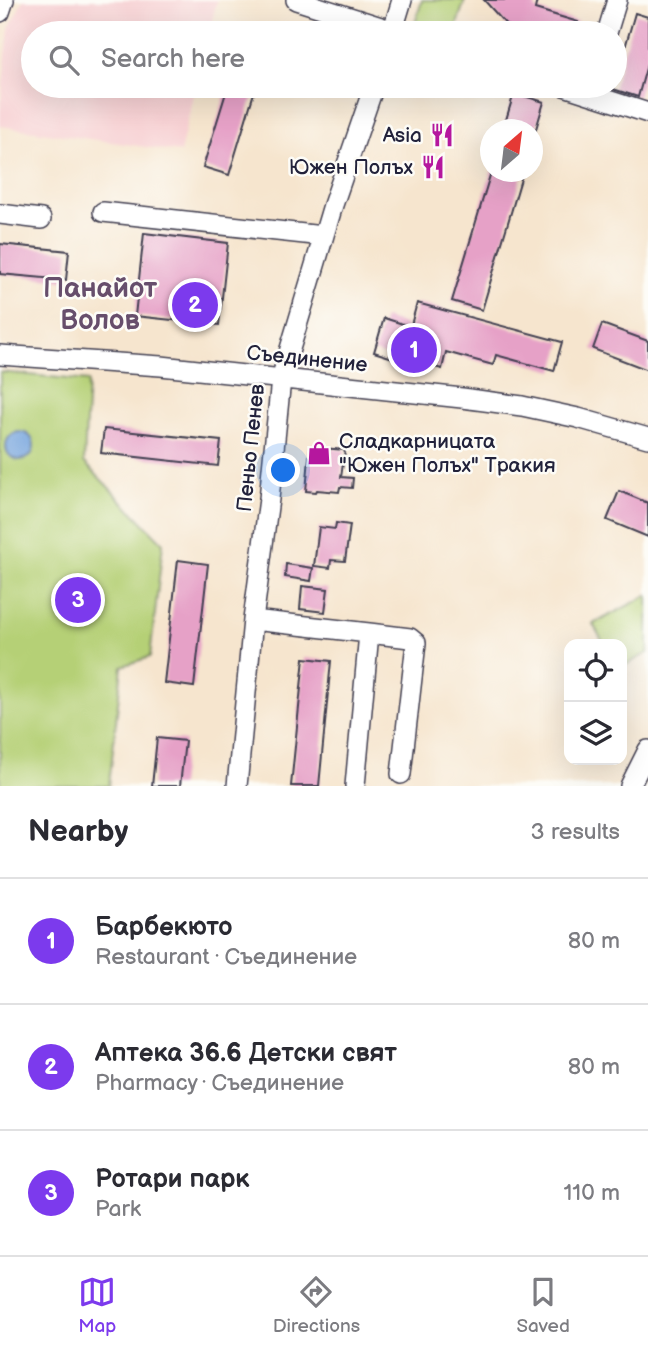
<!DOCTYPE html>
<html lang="en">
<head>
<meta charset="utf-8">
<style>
  body { margin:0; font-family:"Balsamiq Sans",sans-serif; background:#f2f2f3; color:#2b2b33 }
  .controls { position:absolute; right:21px; bottom:21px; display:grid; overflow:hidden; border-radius:14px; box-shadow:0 7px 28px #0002 }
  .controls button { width:63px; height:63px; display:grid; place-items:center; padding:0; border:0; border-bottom:2px solid #e1e1e2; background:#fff; color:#2b2b33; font:35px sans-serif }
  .compass { position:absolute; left:480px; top:119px; width:63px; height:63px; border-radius:50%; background:#fff; box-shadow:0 7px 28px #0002; rotate:28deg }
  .you { position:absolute; left:284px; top:471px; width:24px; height:24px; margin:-18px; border:5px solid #fff; border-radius:50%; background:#1a73e8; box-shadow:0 0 0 10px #1a73e833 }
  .badge { display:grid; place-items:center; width:46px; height:46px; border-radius:50%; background:#7c3aed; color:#fff; font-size:23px; font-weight:700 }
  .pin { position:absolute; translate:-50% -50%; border:4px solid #fff; box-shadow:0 2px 7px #0006 }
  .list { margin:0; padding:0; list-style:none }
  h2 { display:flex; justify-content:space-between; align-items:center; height:91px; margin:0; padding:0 28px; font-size:30px }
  h2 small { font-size:23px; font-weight:400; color:#7c7c81 }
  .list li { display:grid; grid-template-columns:46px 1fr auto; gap:21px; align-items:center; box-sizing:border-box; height:126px; padding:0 28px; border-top:2px solid #e1e1e2 }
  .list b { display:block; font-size:26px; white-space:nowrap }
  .list p { margin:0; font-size:23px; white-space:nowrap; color:#7c7c81 }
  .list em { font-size:23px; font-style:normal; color:#7c7c81 }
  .icon { flex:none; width:38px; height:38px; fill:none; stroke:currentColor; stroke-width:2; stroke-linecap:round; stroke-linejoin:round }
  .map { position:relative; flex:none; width:648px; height:786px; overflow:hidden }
  .search { position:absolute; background:#fff; box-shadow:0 7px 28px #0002; left:21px; right:21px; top:21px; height:77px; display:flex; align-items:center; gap:18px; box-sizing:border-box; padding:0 24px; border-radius:38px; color:#7c7c81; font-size:26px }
  .sheet { height:469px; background:#fff }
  nav { display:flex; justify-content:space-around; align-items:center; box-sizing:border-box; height:98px; border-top:2px solid #e1e1e2; background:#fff; font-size:19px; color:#7c7c81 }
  nav a { display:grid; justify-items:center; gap:4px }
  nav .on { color:#7c3aed }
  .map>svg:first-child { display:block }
</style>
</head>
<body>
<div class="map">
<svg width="648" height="786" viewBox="0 0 648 786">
  <rect width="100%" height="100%" fill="#fdfcf7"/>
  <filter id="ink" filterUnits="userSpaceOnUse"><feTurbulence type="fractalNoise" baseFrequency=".0143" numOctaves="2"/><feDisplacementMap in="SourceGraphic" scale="14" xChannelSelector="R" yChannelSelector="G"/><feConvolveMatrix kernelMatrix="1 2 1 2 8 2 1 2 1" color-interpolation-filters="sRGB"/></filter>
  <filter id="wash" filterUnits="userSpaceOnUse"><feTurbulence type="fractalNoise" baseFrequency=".00686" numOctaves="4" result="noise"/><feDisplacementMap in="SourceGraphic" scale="28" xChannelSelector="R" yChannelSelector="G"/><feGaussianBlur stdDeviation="1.57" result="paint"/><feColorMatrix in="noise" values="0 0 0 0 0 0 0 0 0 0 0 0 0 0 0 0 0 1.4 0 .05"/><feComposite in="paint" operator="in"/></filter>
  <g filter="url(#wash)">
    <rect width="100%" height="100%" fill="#f6e5ce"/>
    <path fill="#f7cfd2" d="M 23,0 L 217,0 L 209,33 L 33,33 L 33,86 L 196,86 L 180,152 L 0,126 L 0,110 L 9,29 Z"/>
    <path fill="#b5d076" stroke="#6c7958" stroke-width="2" d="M 422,0 L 465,0 L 454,33 L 433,33 L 414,27 Z
      M 0,372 L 88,381 L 84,462 L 163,543 L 150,657 L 122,666 L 109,786 L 0,786 Z
      M 648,595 L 648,653 L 622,667 L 622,644 L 604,644 L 593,624 Z"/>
    <path fill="#73a3dd" stroke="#4a628c" stroke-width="2" d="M6 446a14 14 0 1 1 28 0a14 14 0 1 1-28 0Z"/>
    <g id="blocks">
      <path fill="#e6a1c7" d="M 484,0 L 537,0 L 535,9 L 578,22 L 574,33 L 524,33 L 510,29 Z
        M 635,13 L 648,17 L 648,61 L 638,97 L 613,89 Z
        M 228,86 L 256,86 L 229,175 L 203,167 Z
        M 514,93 L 544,102 L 533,139 L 532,130 L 503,130 Z
        M 491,172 L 523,172 L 482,310 L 452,301 Z
        M 144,233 L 228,243 L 219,325 L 135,316 Z
        M 0,244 L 69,251 L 66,280 L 0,274 Z
        M 417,303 L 562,342 L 554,371 L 496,355 L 493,365 L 446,352 L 442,369 L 402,358 Z
        M 384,318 L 406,325 L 396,359 L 374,352 Z
        M 602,324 L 648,341 L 648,370 L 593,349 Z
        M 104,429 L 221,441 L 218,466 L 101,453 Z
        M 310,447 L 345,450 L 341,477 L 353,478 L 352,488 L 340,487 L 339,492 L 317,490 L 316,492 L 306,491 Z
        M 619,491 L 648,503 L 648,537 L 607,520 Z
        M 336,523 L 350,525 L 345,561 L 331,560 L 330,568 L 314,566 L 319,527 L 335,529 Z
        M 178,560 L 208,564 L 194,687 L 164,683 Z
        M 286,564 L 313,568 L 311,581 L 285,577 Z
        M 302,586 L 328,589 L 325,612 L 300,609 Z
        M 304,658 L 331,661 L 319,786 L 291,786 Z
        M 157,738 L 185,741 L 180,786 L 152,786 Z"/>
    </g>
  </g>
  <g filter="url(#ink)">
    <use href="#blocks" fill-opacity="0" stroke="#423f51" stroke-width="2"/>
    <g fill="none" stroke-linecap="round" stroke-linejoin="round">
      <g stroke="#423f51" stroke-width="22">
        <path id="minor" d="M 296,0 L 400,33
          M 0,12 L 4,0
          M 392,33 L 402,0
          M 607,33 L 617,0
          M 564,86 L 648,113
          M 103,212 L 323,236
          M 0,214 L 41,219
          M 0,355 L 161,366 L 462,398 L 522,406 L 578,418 L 648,438
          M 253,620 L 369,633 L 355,786
          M 369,633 L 410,638 L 416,643 L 401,774
          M 237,786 L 253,620 L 269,499 L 281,379 L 333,205 L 374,86
          M 630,786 L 648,750"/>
      </g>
      <use href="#minor" stroke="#fff" stroke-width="19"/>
    </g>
  </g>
  <defs>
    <g id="restaurant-bare" transform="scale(1.89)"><path d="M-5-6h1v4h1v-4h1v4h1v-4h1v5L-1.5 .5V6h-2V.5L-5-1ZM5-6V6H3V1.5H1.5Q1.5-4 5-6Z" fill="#b5179e" stroke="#fdfcf7" stroke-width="2.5" paint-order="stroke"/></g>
    <g id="shop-bare" transform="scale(1.89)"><path d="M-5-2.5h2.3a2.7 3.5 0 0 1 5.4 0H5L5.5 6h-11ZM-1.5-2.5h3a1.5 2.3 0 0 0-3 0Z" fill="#b5179e" stroke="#fdfcf7" stroke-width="2.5" paint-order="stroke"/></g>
  </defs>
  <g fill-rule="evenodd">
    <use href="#restaurant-bare" x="442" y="135"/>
    <use href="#restaurant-bare" x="433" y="167"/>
    <use href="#shop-bare" x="319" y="453"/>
  </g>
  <g text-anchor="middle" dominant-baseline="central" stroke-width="5" stroke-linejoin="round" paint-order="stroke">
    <g font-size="21" fill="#22223b" stroke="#fdfcf7" text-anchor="end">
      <text x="422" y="135">Asia</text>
      <text x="413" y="167">Южен Полъх</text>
      <text x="339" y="441" text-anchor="start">Сладкарницата<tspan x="339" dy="24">"Южен Полъх" Тракия</tspan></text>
    </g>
    <g font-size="21" fill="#22223b" stroke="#fdfcf7">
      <text transform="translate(307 359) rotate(6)">Съединение</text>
      <text transform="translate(251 448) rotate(-84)">Пеньо Пенев</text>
    </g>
    <g font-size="28" font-weight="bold" fill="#674e6c" stroke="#fdfcf7">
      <text x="100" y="288">Панайот<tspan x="100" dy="32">Волов</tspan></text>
    </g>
  </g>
</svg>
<div class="controls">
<button><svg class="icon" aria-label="locate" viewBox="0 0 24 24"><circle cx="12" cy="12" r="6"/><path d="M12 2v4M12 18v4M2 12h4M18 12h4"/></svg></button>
<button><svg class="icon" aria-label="layers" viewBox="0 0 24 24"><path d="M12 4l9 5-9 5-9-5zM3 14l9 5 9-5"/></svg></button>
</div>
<svg class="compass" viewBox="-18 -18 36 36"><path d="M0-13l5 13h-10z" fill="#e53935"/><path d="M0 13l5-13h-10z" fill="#7c7c81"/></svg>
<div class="you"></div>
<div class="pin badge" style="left:414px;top:350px">1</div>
<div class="pin badge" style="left:195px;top:305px">2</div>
<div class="pin badge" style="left:78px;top:600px">3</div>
<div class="search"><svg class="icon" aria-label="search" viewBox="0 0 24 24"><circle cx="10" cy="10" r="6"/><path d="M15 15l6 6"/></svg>Search here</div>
</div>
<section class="sheet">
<h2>Nearby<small>3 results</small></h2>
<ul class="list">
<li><span class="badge">1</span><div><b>Барбекюто</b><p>Restaurant · Съединение</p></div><em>80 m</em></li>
<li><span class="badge">2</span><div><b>Аптека 36.6 Детски свят</b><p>Pharmacy · Съединение</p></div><em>80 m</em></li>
<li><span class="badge">3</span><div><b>Ротари парк</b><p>Park</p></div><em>110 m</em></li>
</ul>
</section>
<nav>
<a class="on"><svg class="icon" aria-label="map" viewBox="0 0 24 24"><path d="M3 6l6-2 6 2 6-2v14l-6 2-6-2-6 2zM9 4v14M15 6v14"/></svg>Map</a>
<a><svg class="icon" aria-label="directions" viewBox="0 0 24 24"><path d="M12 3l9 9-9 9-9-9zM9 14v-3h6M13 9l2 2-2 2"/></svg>Directions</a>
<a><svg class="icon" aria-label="saved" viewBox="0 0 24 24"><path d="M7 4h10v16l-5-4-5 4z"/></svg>Saved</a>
</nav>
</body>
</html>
